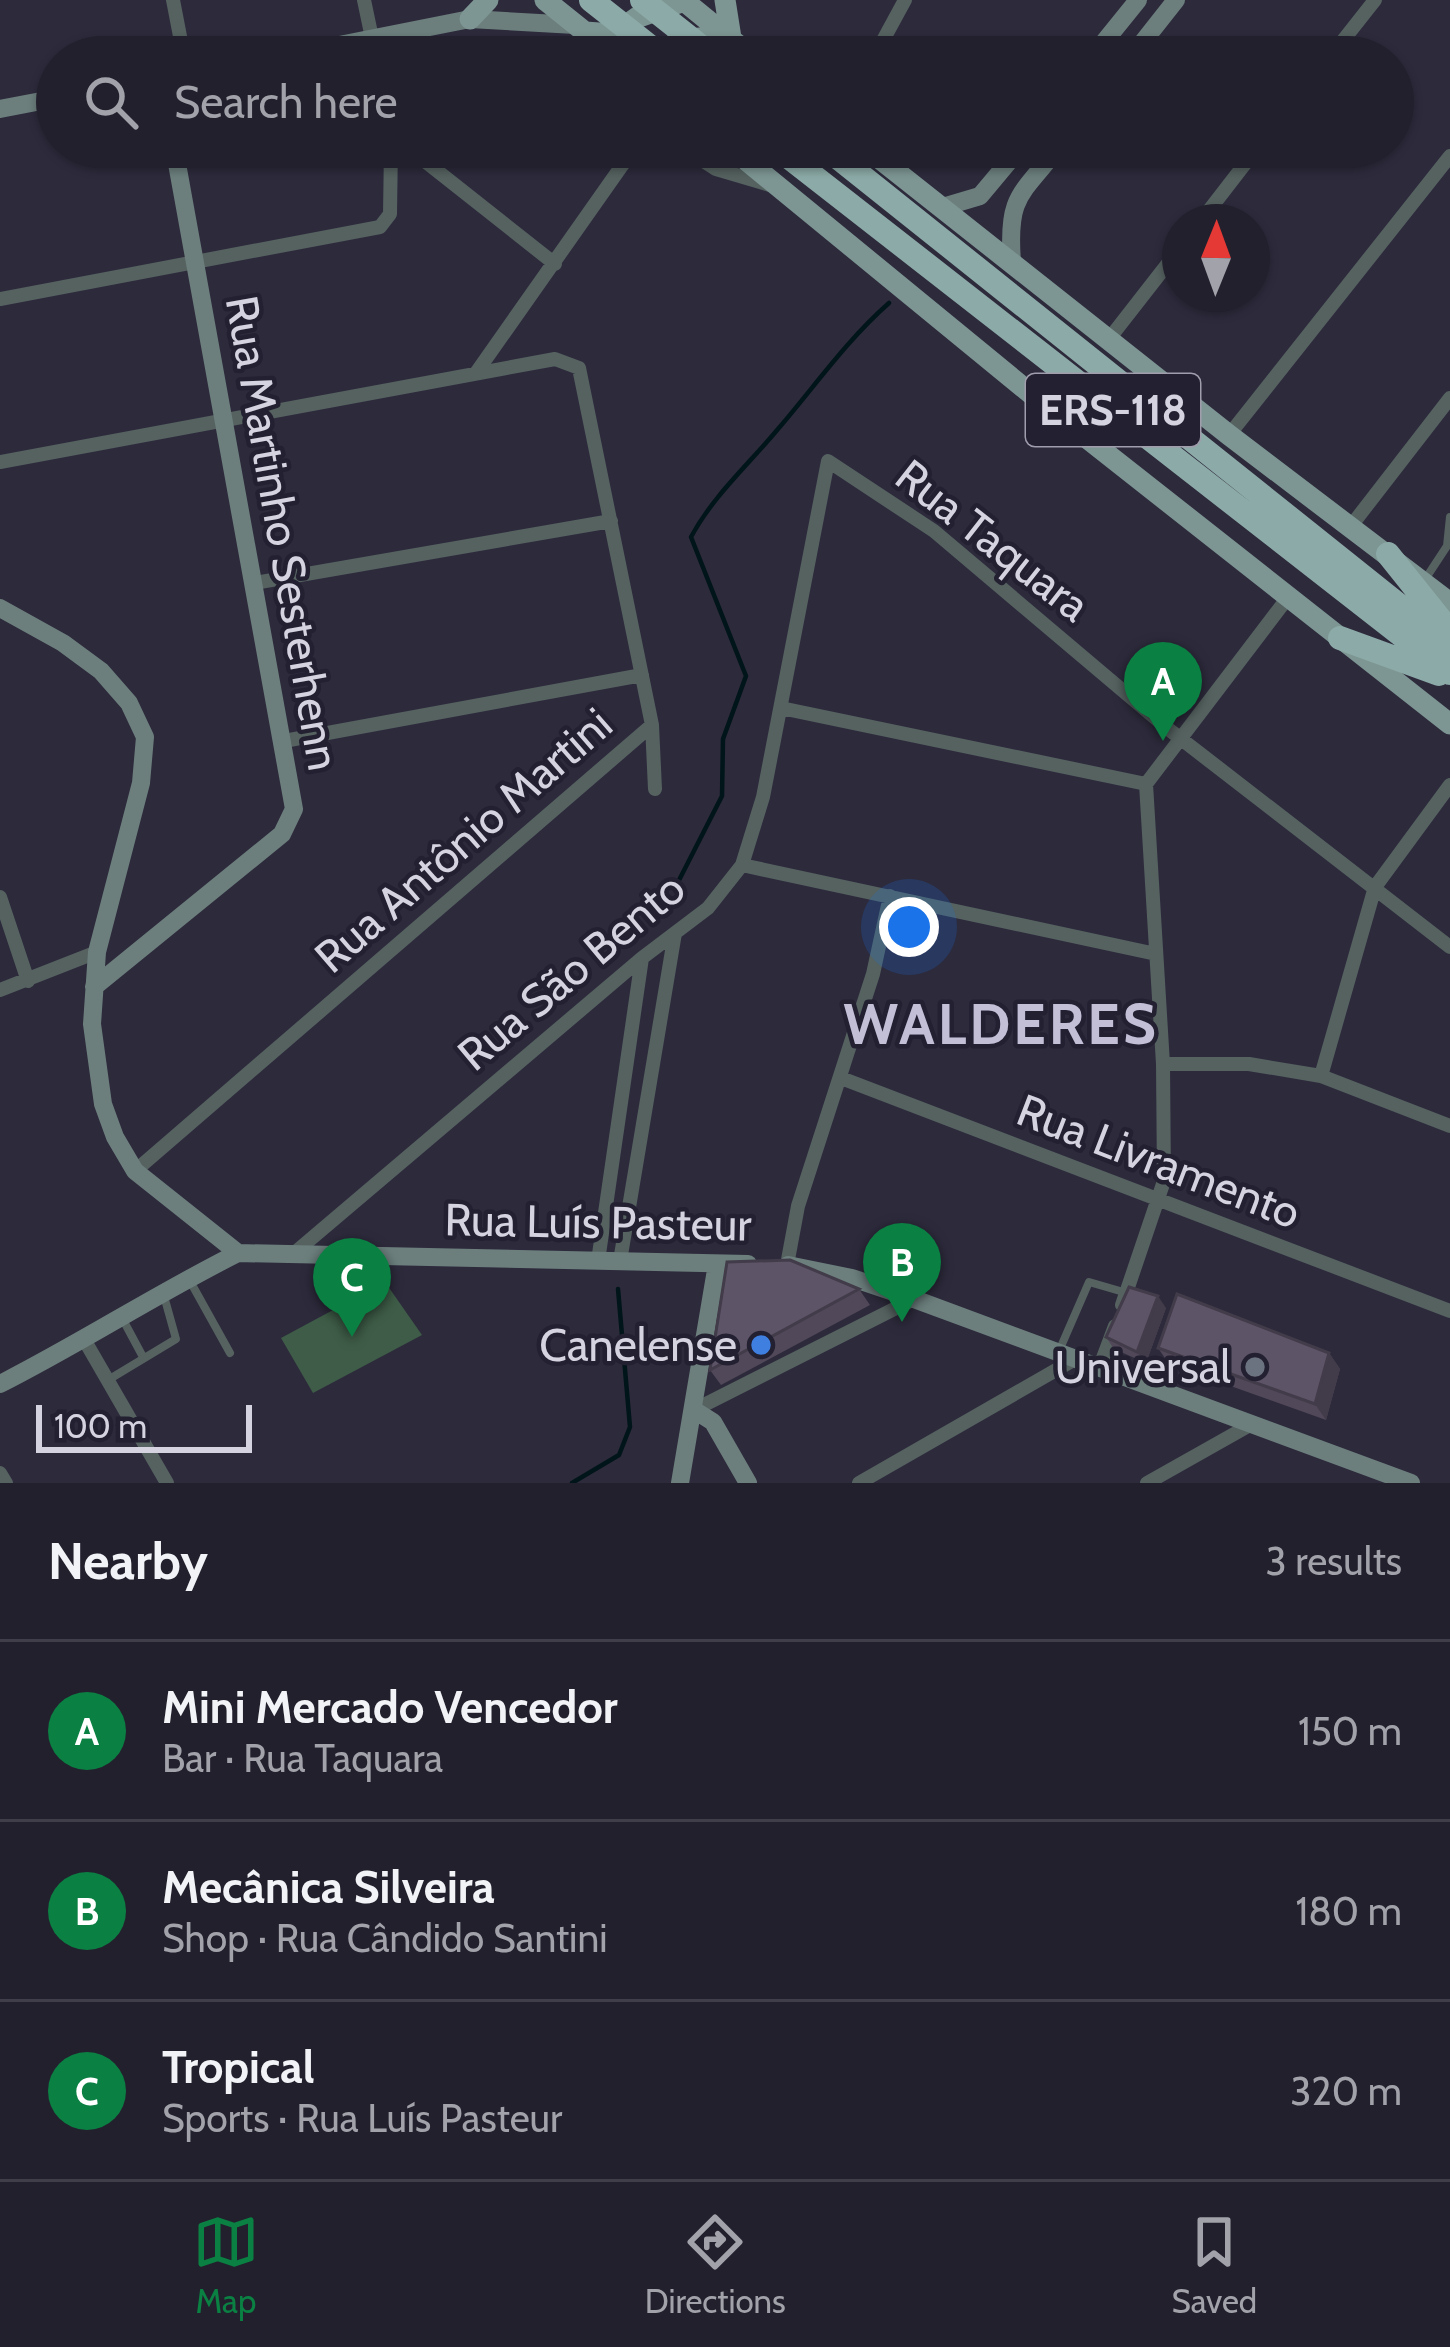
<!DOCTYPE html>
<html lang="en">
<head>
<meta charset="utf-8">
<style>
  body { margin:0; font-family:Cabin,sans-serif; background:#2a2835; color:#f1f3f6 }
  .compass { position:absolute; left:1162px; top:204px; width:108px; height:108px; border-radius:50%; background:#22202d; box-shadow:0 3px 9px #0004; rotate:1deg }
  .scale { position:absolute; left:36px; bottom:30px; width:216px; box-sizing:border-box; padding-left:12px; border:6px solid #d5d3e0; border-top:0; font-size:33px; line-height:42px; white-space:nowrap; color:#d5d3e0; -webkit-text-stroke:9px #232032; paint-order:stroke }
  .you { position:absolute; left:909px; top:927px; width:42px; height:42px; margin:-30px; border:9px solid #fff; border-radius:50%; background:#1a73e8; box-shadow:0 0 0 18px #1a73e833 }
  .badge { display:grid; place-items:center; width:78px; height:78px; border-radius:50%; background:#0b8043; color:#fff; font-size:39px; font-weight:700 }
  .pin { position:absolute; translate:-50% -99px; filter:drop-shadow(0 3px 6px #0008) }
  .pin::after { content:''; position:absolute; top:63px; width:42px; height:36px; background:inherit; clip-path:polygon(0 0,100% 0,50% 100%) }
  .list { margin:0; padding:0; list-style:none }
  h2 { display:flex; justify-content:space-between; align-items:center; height:156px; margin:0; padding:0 48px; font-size:51px }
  h2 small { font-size:39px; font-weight:400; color:#a2a3aa }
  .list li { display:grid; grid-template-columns:78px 1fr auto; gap:36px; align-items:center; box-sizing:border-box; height:180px; padding:0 48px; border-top:3px solid #3f3e49 }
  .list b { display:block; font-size:45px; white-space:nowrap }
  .list p { margin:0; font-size:39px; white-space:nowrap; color:#a2a3aa }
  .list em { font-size:39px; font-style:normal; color:#a2a3aa }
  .icon { flex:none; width:66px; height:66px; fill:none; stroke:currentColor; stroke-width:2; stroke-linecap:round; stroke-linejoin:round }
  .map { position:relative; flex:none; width:1450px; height:1483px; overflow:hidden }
  .search { position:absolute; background:#22202d; box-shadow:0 3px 9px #0004; left:36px; right:36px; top:36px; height:132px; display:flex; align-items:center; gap:30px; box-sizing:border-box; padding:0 42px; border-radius:66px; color:#a2a3aa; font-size:45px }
  .sheet { height:696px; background:#22202d }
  nav { display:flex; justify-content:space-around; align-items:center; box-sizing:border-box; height:168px; border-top:3px solid #3f3e49; background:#22202d; font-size:33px; color:#a2a3aa }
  nav a { display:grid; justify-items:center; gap:6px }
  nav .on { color:#0b8043 }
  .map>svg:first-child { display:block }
</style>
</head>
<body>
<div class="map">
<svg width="1450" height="1483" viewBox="0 0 1450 1483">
  <rect width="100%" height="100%" fill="#2d2a3c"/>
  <path fill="#3e5c47" d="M 385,1282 L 422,1335 L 313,1393 L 281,1338 Z"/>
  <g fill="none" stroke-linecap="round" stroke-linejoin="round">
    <path stroke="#001519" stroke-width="4.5" d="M 675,888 L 722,796 L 723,739 L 746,676 L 691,537 C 713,496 748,465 778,429 C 815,386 846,341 889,303
      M 572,1483 L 619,1455 L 630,1427 L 618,1289"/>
    <path stroke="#556260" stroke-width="8" d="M 1424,581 L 1447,546 L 1450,517
      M 190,1281 L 230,1353
      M 121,1316 L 143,1357
      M 1059,1351 L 1089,1282 L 1127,1293
      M 108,1380 L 176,1339 L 164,1296"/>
    <path stroke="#556260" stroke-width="14" d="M 173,0 L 184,57
      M 364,0 L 376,57
      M 551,50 L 560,57
      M 874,57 L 905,0
      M 1330,57 L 1375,0
      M 407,147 L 555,264
      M 682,147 L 716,169 L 770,185
      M 1200,222 L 1258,147
      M 0,299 L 380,227 L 390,214 L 391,147
      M 1109,339 L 1180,248
      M 476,373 L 635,147
      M 1229,435 L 1450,156
      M 0,462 L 555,359 L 579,368 L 652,725 L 655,789
      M 1351,526 L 1450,398
      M 254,583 L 611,521
      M 781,708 L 1146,784
      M 284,741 L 642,675
      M 742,865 L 1156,954
      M 0,897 L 28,981
      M 0,990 L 97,952
      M 1163,1064 L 1249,1064 L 1321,1076 L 1450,1126
      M 1321,1076 L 1375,887 L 1450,785
      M 841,1078 L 1450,1311
      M 135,1171 L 652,725
      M 292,1255 L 642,958 L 708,908 L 742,865 L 763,797 L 828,461 L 934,531 L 1167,728 L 1450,947
      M 598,1261 L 642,958
      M 620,1261 L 675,933
      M 787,1265 L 798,1206 L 873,974 L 890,896
      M 1122,1305 L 1164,1181 L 1163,1064 L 1146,784 L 1289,596
      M 85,1341 L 167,1483
      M 1100,1366 L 1115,1326
      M 694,1410 L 914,1299
      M 0,1473 L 6,1483
      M 859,1483 L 1077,1358
      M 1147,1483 L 1250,1425"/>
    <path stroke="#6c7f7d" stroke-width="18" d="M 279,57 L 470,19 L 575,25
      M 1092,57 L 1138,0
      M 1131,57 L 1176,0
      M 0,109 L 57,98
      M 943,207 L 980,196 L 1021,147
      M 1012,262 C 1007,196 1020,196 1059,147
      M 0,608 L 63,643 L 101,671 L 129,703 L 145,737 L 141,783 L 97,952 L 92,1024 L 103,1104 L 115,1137 L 135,1171 L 238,1253 L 748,1264
      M 94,987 L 282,834 L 294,809 L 174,147
      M 788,1265 L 852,1278 L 914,1299 L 1411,1483
      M 0,1384 C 81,1343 156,1294 238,1253
      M 694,1410 L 713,1422 L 748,1483
      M 680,1483 L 717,1264"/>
    <path stroke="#7d9693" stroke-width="21" d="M 545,0 L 616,57
      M 683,0 L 738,45
      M 725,0 L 731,38
      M 470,19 L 488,0
      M 585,32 L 613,34 L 636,18 L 684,1
      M 665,57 L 672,45 L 699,38 L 748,57
      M 730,147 L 1041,402 L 1450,724
      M 865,147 L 1229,435 L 1450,603"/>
    <path stroke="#8caaa7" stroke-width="24" d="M 776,147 L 1450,673
      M 825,147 L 1450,646
      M 1388,554 L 1448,629
      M 1340,638 L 1439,674"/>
    <path stroke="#8caaa7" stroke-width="24" d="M 591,0 L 663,57
      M 642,0 L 714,57"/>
  </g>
  <path fill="#514859" d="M 859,1289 L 870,1305 L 721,1385 L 710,1370 Z
    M 1166,1308 L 1146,1363 L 1114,1349 L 1106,1337 Z
    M 1158,1348 L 1329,1353 L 1340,1369 L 1326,1420 L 1169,1364 Z"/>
  <path fill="#423b49" d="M 1158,1296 L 1166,1308 L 1146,1363 L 1137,1352 Z
    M 1329,1353 L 1340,1369 L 1326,1420 L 1315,1404 Z"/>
  <path fill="#5e5468" stroke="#423b49" stroke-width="3" d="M 790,1260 L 859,1289 L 710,1370 L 727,1262 Z
    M 1129,1287 L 1158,1296 L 1137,1352 L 1106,1337 Z
    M 1177,1294 L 1329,1353 L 1315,1404 L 1158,1348 Z"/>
  <circle fill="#3f7fe0" stroke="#232032" stroke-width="4.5" cx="761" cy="1345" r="12"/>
  <circle fill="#6b7280" stroke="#232032" stroke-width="4.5" cx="1255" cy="1367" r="12"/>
  <g text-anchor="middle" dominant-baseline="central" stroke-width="9" stroke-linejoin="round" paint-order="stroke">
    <rect fill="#232032" stroke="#a09dac" stroke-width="3" x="1026" y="374" width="174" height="72" rx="9"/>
    <g font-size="42" font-weight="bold" fill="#d5d3e0">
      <text x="1113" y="410">ERS-118</text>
    </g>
    <g font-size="45" fill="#d5d3e0" stroke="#232032">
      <text transform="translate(283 533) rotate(80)">Rua Martinho Sesterhenn</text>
      <text transform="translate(993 540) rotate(38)">Rua Taquara</text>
      <text transform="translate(463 840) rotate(-41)">Rua Antônio Martini</text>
      <text transform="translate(571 971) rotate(-40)">Rua São Bento</text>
      <text transform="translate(1159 1161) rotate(21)">Rua Livramento</text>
      <text transform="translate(598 1222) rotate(1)">Rua Luís Pasteur</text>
    </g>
    <g font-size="45" fill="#d5d3e0" stroke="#232032" text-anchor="end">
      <text x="737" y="1345">Canelense</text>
      <text x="1231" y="1367">Universal</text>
    </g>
    <g font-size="57" font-weight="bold" letter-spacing="3" fill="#c2bfd7" stroke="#232032">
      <text x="1001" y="1023">WALDERES</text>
    </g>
  </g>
</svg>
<svg class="compass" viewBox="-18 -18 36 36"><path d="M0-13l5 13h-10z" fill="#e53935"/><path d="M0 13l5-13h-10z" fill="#a2a3aa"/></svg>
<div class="scale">100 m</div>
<div class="you"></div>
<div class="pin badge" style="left:1163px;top:741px">A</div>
<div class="pin badge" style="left:902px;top:1322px">B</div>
<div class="pin badge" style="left:352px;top:1337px">C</div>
<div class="search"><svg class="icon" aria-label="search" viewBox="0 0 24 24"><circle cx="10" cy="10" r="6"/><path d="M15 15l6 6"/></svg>Search here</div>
</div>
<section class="sheet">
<h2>Nearby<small>3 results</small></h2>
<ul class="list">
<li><span class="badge">A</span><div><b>Mini Mercado Vencedor</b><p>Bar · Rua Taquara</p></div><em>150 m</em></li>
<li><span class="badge">B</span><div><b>Mecânica Silveira</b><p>Shop · Rua Cândido Santini</p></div><em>180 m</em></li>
<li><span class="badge">C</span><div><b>Tropical</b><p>Sports · Rua Luís Pasteur</p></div><em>320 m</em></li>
</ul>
</section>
<nav>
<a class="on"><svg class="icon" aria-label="map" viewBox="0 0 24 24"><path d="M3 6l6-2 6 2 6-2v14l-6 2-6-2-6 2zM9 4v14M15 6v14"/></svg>Map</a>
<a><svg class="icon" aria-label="directions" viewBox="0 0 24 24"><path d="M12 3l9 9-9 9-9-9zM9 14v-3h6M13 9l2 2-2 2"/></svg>Directions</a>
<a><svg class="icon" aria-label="saved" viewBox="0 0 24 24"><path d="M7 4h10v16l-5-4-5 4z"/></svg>Saved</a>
</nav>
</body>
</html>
